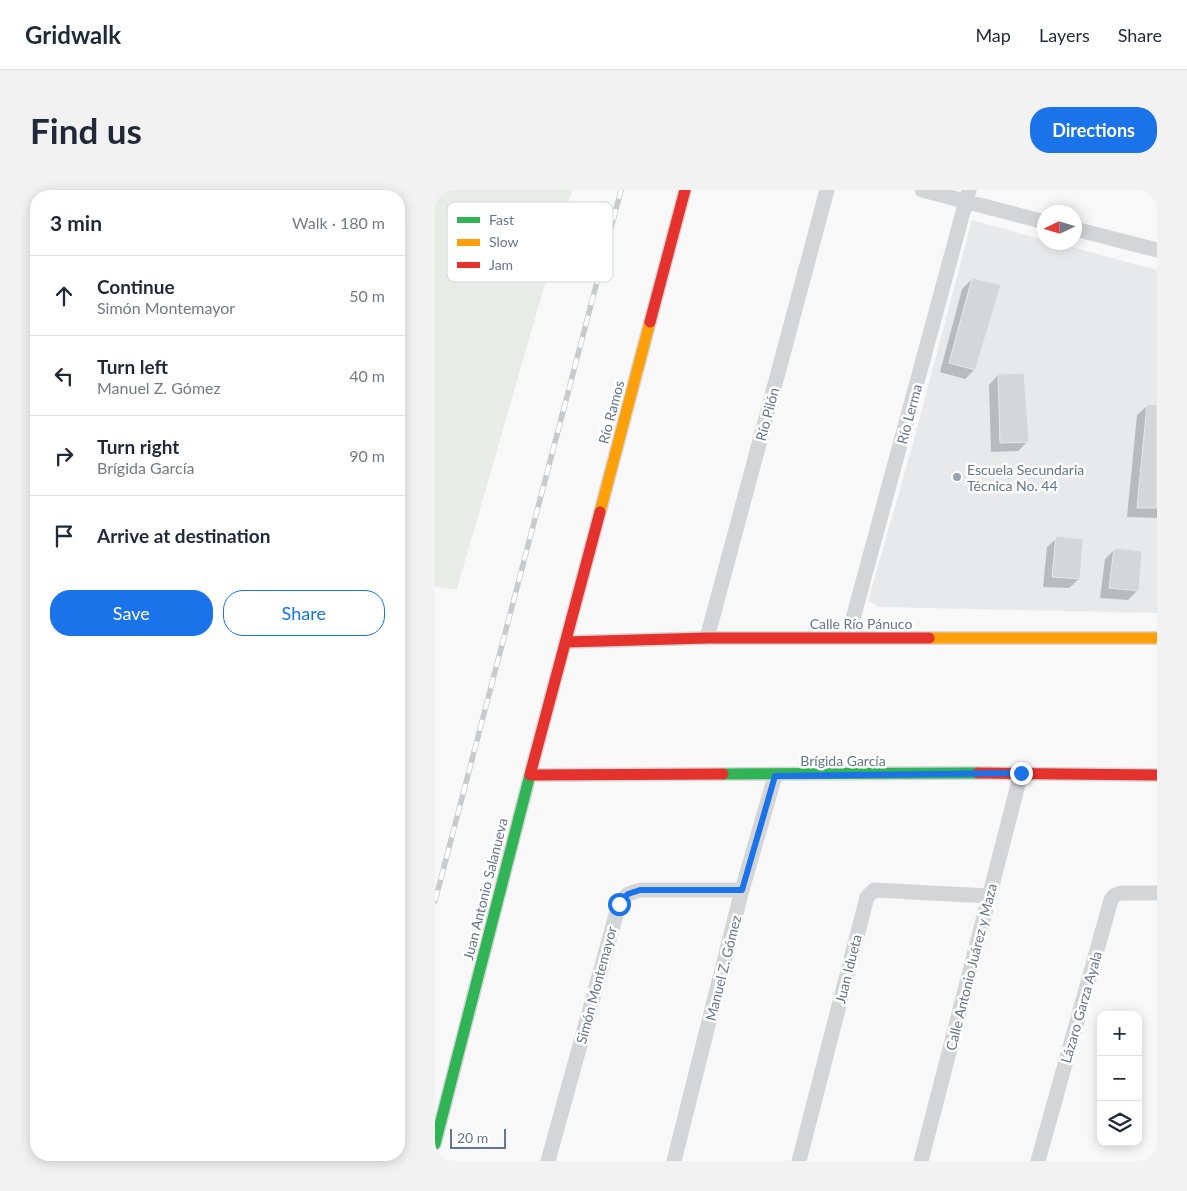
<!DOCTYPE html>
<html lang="en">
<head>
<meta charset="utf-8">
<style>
  body { margin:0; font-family:Lato,sans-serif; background:#f2f2f3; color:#1f2937 }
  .controls { position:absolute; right:15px; bottom:15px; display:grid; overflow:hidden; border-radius:10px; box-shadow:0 2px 12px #0003 }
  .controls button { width:45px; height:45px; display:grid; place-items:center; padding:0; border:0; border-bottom:1px solid #e0e1e3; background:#fff; color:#1f2937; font:25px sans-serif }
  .compass { position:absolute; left:602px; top:15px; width:45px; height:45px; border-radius:50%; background:#fff; box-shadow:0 2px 12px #0003; rotate:266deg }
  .scale { position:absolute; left:15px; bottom:12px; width:56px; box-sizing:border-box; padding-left:5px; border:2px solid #65758b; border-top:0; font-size:14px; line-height:18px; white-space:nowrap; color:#65758b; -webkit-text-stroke:4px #fff; paint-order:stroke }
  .stop { position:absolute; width:15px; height:15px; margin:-11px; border:4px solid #1a73e8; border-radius:50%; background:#fff }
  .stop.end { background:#1a73e8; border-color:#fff; box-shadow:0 1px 5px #0008 }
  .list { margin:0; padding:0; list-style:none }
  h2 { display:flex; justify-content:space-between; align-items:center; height:65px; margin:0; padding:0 20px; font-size:21px }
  h2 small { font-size:16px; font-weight:400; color:#747a83 }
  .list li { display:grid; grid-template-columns:32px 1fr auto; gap:15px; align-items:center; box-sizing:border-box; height:80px; padding:0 20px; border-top:1px solid #e0e1e3 }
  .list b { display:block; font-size:19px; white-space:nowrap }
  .list p { margin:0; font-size:16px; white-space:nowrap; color:#747a83 }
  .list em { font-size:16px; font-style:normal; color:#747a83 }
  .actions { display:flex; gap:10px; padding:15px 20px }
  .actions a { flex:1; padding:11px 0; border:1px solid #1a73e8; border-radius:20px; text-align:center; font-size:18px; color:#1a73e8 }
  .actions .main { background:#1a73e8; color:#fff }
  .icon { flex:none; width:28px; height:28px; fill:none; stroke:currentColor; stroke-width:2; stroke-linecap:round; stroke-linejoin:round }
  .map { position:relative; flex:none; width:722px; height:971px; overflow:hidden; border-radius:20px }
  header { display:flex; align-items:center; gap:30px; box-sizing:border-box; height:70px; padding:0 25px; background:#fff; border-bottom:1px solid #e0e1e3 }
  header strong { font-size:24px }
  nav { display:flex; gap:28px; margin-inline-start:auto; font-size:18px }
  .intro { display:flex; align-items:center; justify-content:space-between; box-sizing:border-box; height:120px; padding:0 30px }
  h1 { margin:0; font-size:35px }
  .button { padding:12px 22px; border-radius:20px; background:#1a73e8; color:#fff; font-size:18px; font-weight:700 }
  main { display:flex; gap:30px; padding:0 30px }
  aside { flex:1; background:#fff; border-radius:20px; box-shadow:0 2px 12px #0003 }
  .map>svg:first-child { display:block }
</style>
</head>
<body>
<header>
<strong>Gridwalk</strong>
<nav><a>Map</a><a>Layers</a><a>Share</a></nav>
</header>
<div class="intro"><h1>Find us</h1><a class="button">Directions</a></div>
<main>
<aside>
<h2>3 min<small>Walk · 180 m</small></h2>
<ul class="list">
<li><svg class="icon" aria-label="ahead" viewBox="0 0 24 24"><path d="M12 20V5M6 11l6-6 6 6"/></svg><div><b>Continue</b><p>Simón Montemayor</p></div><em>50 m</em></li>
<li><svg class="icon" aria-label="left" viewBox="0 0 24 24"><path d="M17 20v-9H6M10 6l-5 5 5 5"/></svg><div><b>Turn left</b><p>Manuel Z. Gómez</p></div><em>40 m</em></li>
<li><svg class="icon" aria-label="right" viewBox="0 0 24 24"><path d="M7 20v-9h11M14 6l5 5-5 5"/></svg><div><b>Turn right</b><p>Brígida García</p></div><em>90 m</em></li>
<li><svg class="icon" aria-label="arrive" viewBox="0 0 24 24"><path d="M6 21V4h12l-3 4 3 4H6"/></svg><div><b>Arrive at destination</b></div></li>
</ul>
<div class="actions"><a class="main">Save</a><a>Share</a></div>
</aside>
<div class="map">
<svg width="722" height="971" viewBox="0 0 722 971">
  <rect width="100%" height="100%" fill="#f8f8f8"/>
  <path fill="#e8e9ea" d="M 537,30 L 609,50 L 610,52 L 621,53 L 722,80 L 722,423 L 443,417 L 433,411 L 476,261 Z"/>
  <path fill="#e8ece6" d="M 0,0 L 137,0 L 22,399 L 0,397 Z"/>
  <path fill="#0003" d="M 537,89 L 539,180 L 530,189 L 505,182 L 527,99 Z
    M 563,185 L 593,251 L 583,261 L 556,262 L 554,195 Z
    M 712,216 L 722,216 L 722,328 L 692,327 L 702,225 Z
    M 622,348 L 644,389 L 634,398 L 608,397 L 612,357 Z
    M 680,359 L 703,400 L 693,410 L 665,408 L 670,369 Z"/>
  <path fill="#d5d6d8" stroke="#e8e8e8" d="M 537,88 L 566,95 L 540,180 L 514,173 Z
    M 589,183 L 594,252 L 565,253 L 563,184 Z
    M 712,214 L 722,215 L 722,318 L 702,318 Z
    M 621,346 L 648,349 L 645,389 L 617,387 Z
    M 679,358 L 707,361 L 704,401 L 674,398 Z"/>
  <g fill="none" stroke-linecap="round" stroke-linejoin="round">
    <g stroke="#d4d6d8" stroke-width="14">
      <path id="fast" d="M 288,584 L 543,583
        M 0,954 L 96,581"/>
    </g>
    <g stroke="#d4d6d8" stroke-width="14">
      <path id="slow" d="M 165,322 L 215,132
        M 494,448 L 722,448"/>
    </g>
    <g stroke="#d4d6d8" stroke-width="14">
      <path id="jam" d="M 215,132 L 250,0
        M 131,452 L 272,448 L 494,448
        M 96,581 L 165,322
        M 543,583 L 722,585
        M 95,585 L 288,584"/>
    </g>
    <path stroke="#d4d5d6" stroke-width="15" d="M 487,0 L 610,32
      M 640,39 L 722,60
      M 413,447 L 534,0
      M 272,448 L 392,0
      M 113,971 L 184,714 L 193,704 L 205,700 L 307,700
      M 239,971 L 307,700 L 340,586
      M 364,971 L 432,707 L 439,700 L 554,706
      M 486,971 L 586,583
      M 603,971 L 676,710 L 680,705 L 686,703 L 722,703"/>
    <use href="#fast" stroke="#30b455" stroke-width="11"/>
    <use href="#slow" stroke="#ff9f0a" stroke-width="11"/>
    <use href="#jam" stroke="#e5322d" stroke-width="11"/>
    <g stroke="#c9cacc" stroke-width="5.5">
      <path id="rail" d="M 0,711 L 186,0"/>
    </g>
    <use href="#rail" stroke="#fff" stroke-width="4" stroke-dasharray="11" stroke-linecap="butt"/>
  </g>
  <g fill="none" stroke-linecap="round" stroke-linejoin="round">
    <path stroke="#1a73e8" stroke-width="6" d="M 184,714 L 193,704 L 205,700 L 307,700 L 340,586 L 586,583"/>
  </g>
  <circle fill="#98a3b1" stroke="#fff" stroke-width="2" cx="522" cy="287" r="5"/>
  <g text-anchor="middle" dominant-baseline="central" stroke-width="5" stroke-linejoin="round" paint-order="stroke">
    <g font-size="14" fill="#65758b" stroke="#fff">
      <text transform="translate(176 222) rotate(-75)">Río Ramos</text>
      <text transform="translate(332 224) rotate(-75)">Río Pilón</text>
      <text transform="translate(474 224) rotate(-75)">Río Lerma</text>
      <text x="426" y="433">Calle Río Pánuco</text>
      <text x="408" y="570">Brígida García</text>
      <text transform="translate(50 699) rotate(-76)">Juan Antonio Salanueva</text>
      <text transform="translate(536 777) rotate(-76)">Calle Antonio Juárez y Maza</text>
      <text transform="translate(288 778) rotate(-76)">Manuel Z. Gómez</text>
      <text transform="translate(413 779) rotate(-76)">Juan Idueta</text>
      <text transform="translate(161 795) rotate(-75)">Simón Montemayor</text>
      <text transform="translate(646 817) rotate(-74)">Lázaro Garza Ayala</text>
    </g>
    <g font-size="14" fill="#65758b" stroke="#fff" text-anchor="start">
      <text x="532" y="279">Escuela Secundaria<tspan x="532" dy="16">Técnica No. 44</tspan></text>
    </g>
  </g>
  <rect x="12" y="12" width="166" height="80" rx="8" fill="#fff" stroke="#d1d6dc" stroke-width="1"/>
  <rect x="22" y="27" width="23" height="6" fill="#30b455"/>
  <rect x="22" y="49" width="23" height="7" fill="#ff9f0a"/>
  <rect x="22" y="72" width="23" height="6" fill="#e5322d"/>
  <g font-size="14" fill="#65758b">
    <text x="54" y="35">Fast</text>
    <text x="54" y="57">Slow</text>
    <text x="54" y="80">Jam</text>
  </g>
</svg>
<div class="controls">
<button>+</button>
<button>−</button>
<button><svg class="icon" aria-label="layers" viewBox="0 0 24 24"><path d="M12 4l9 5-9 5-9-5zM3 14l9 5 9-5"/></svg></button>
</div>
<svg class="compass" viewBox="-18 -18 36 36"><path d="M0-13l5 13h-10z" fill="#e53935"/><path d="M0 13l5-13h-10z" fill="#747a83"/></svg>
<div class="scale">20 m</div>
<div class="stop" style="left:184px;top:714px"></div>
<div class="stop end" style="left:586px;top:583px"></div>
</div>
</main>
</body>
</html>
